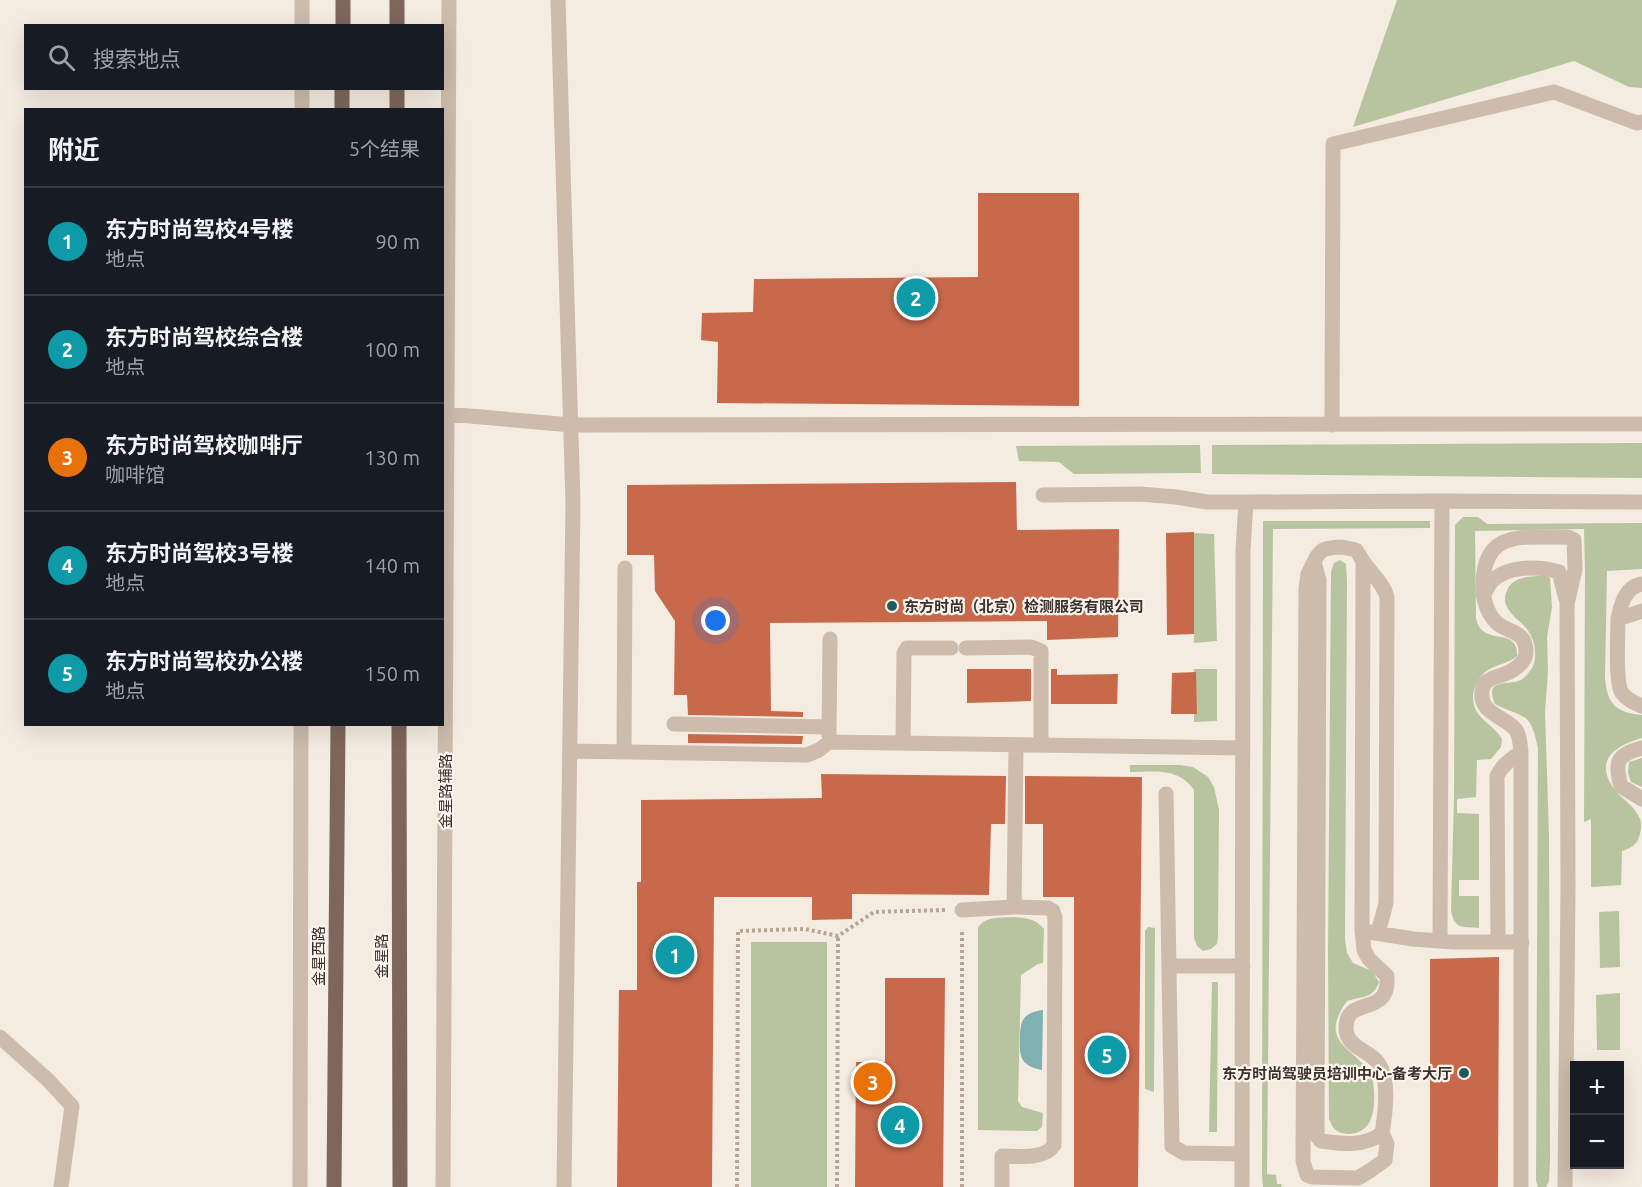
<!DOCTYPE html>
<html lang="zh">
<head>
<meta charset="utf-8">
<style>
  body { margin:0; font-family:Ubuntu,"Noto Sans SC",sans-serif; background:#242831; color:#f1f3f6 }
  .controls { position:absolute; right:18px; bottom:18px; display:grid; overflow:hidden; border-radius:0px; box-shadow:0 6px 24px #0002 }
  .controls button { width:54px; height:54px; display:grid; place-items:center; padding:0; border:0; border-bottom:2px solid #363941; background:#171b24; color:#f1f3f6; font:30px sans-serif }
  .you { position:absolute; left:716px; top:621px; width:21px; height:21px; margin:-15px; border:4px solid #fff; border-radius:50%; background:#1a73e8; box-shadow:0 0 0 9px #1a73e833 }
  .badge { display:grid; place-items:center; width:39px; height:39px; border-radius:50%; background:#7c3aed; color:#fff; font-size:20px; font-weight:700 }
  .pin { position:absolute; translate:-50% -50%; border:3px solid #fff; box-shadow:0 2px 6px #0006 }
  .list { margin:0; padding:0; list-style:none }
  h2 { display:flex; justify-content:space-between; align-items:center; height:78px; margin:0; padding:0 24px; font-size:26px }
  h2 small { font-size:20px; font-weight:400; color:#9ea1a6 }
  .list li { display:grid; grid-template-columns:39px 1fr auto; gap:18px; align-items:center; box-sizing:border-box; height:108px; padding:0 24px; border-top:2px solid #363941 }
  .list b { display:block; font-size:22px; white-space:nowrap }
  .list p { margin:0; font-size:20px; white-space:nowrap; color:#9ea1a6 }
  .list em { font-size:20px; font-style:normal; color:#9ea1a6 }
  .icon { flex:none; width:33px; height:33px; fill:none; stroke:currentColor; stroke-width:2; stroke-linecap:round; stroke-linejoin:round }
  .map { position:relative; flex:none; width:1642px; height:1187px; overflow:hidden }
  .search { position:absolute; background:#171b24; box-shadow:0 6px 24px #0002; left:24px; top:24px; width:420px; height:66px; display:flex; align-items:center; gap:15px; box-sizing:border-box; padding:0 21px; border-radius:0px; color:#9ea1a6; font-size:22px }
  .panel { position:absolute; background:#171b24; box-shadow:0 6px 24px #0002; left:24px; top:108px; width:420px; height:618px; border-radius:0px }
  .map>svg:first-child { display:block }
</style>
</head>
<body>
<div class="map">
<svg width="1642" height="1187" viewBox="0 0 1642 1187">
  <rect width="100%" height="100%" fill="#f4ebe1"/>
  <path fill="#b8c4a0" d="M 1397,0 L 1642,0 L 1642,88 L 1629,87 L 1574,61 L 1353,127 Z
    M 1642,443 L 1642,478 L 1212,474 L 1212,445 Z
    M 1200,445 L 1201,473 L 1074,474 L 1059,462 L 1019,461 L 1016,446 Z
    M 1463,517 L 1478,517 L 1487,524 L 1642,523 L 1642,569 L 1607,571 L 1605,676 C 1606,702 1615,713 1642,715 L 1642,738 C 1614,746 1593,761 1615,790 C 1623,800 1635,806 1640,819 C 1642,824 1641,831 1639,837 C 1637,845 1629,849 1622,851 L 1621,885 L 1591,887 L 1591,819 L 1584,822 L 1585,571 L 1584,529 L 1475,531 L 1476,618 C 1477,622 1478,625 1480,628 C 1492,643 1518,629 1517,656 C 1508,664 1497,664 1488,670 C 1473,680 1468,701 1479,715 C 1487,724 1496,729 1502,739 L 1501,747 L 1491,759 L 1477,760 L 1476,797 L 1457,799 L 1457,813 L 1479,814 L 1479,880 L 1459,880 L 1459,896 L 1479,896 L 1479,928 C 1462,927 1453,929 1451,909 L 1454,798 L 1455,525 Z
    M 1263,521 L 1430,521 L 1430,528 L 1273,529 L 1267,1174 L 1276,1175 L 1277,1184 L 1282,1184 L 1281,1187 L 1263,1187 L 1262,1175 Z
    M 1194,533 L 1214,534 L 1217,641 L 1194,643 Z
    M 1340,560 L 1346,564 L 1347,581 L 1345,939 L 1347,953 L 1353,963 L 1372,971 L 1379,982 C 1373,999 1362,996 1347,1001 C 1313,1048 1365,1048 1373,1082 C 1375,1094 1375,1113 1369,1123 C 1363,1134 1342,1139 1333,1127 C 1332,1126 1330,1121 1329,1119 L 1328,953 L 1331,571 L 1334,563 Z
    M 1545,576 L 1550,578 L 1552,607 L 1547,637 L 1548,672 L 1545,712 L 1549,835 L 1550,1160 L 1549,1181 L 1546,1187 L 1538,1187 L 1536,1181 L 1538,748 C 1530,710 1524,719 1495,704 C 1483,677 1509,686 1521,680 C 1525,678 1531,670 1533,666 C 1538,654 1534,636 1525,627 C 1520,621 1513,617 1509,610 C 1505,605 1504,599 1506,593 C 1511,576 1530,576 1545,576 Z
    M 1194,669 L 1217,669 L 1217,721 L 1194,722 Z
    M 1642,758 L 1642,787 L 1631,782 L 1628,773 L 1629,762 Z
    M 1130,765 L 1180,765 L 1193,767 L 1208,777 L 1214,787 L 1219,810 L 1218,936 L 1217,944 L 1211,949 L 1203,951 L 1197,946 L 1194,938 L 1194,790 C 1178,767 1154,772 1130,772 Z
    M 1619,911 L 1620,967 L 1600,968 L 1599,912 Z
    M 1013,917 C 1026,918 1035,918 1044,929 L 1043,963 L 1038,964 L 1021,975 L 1018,1101 L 1022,1107 L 1043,1113 L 1042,1127 L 1037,1131 L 978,1130 L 978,928 C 985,916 1000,918 1013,917 Z
    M 1148,927 L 1155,928 L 1154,1092 L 1145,1089 L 1145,931 Z
    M 751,942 L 827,942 L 827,1187 L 751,1187 Z
    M 1212,982 L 1218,982 L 1217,1132 L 1209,1132 Z
    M 1620,993 L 1620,1050 L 1597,1050 L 1596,995 Z"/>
  <path fill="#7fb0b2" d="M 1043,1010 L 1042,1070 C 1023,1066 1019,1059 1020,1040 C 1020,1021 1022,1013 1043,1010 Z"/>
  <path fill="#c8694b" d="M 978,193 L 1079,193 L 1079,406 L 717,403 L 718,342 L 701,340 L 702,313 L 753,312 L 754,279 L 978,277 Z
    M 1016,482 L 1017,530 L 1119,529 L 1118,637 L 1047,640 L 1047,621 L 770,623 L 771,711 L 803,712 L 803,717 L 688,715 L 687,695 L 674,695 L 675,621 L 655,591 L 654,555 L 627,555 L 627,485 Z
    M 1194,532 L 1194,634 L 1167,635 L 1166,533 Z
    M 967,669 L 1031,669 L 1031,701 L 967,703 Z
    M 1051,669 L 1057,669 L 1057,675 L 1118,674 L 1117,704 L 1051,704 Z
    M 1196,672 L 1197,714 L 1171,714 L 1172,673 Z
    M 688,734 L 803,736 L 802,744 L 688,743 Z
    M 821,774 L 1006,776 L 1005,824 L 991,824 L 989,895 L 852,894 L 852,919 L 812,920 L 812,897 L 714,897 L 712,1187 L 617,1187 L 619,990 L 637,990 L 637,882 L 641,882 L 641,800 L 822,798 Z
    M 1025,776 L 1142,777 L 1138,1187 L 1074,1187 L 1074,897 L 1043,897 L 1043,824 L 1025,824 Z
    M 1499,957 L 1498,1187 L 1430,1187 L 1430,959 Z
    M 885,978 L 945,978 L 943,1187 L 855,1187 L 856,1062 L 885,1062 Z"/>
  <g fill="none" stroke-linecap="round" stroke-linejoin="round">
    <path stroke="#b9a596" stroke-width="4" stroke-dasharray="3 3" stroke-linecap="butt" d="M 737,1187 L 738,931 L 805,929 L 838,936 L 874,912 L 945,910
      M 837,1187 L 838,936
      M 962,1187 L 962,930"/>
    <path stroke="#cdbbac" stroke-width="15" d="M 558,0 L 573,503 L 564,1187
      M 302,26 L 302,0
      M 302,110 L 302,88
      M 442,402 L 447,414 L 571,425 L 1642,424
      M 1332,425 L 1333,144 L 1554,92 L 1637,123 L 1642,122
      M 1043,495 L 1140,494 L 1176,497 L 1207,502 L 1246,502
      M 1342,547 L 1356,550 L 1363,561 L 1362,930 L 1364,950 L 1369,959 L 1387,976 C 1390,1019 1346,994 1346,1028 C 1346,1048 1370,1050 1379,1064 C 1390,1081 1385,1115 1382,1133 C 1365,1147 1342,1144 1321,1141 L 1317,1136 L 1319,580 L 1314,562 C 1321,547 1326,548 1342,547 Z
      M 1363,561 C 1371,574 1383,582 1387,597 L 1386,903 L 1378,933
      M 1314,562 L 1308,574 L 1306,588 L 1303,1161 L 1307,1175 L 1312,1177 L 1358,1178 L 1371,1170 L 1385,1160 L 1387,1144 L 1382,1133
      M 1483,595 C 1486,591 1488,586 1491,582 C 1507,565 1539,566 1559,572 L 1566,599
      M 1642,611 L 1618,619 C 1618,634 1615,683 1622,693 C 1627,700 1635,703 1642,706
      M 1618,619 C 1621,604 1625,587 1642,584
      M 966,648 L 1031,647 L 1041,651 L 1041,745
      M 674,724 L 829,727
      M 829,736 L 830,639
      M 903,743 L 904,653 L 907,648 L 951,648
      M 1642,748 C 1617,754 1614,762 1621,786 L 1642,799
      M 570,751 L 807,755 L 819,750 L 829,742 L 1243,748
      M 624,752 L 625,568
      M 1166,794 L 1172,1146 L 1184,1153 L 1242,1154
      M 1014,907 L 1016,745
      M 962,910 L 1014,907 L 1048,908 L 1053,911 L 1055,918 L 1054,1145 C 1045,1160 1017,1156 1002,1156 L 1002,1187
      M 1370,932 L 1413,939 L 1453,942 L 1522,942
      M 1440,941 L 1442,501
      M 1498,942 L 1497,776 C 1502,765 1511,759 1521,752
      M 1169,966 L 1243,966
      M 0,1037 L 48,1080 L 72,1106 L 61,1187
      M 300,1187 L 301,724
      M 443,1187 L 449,0
      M 1242,1187 L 1243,550 L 1246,502 L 1442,501 L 1642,502
      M 1521,1187 L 1521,752 C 1520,745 1520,736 1516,730 C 1505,716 1479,714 1482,691 C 1483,680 1493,678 1502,675 C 1512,672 1526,663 1526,652 C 1526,629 1506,633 1496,622 C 1486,612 1483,598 1483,584 C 1484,528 1525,538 1567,537 L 1574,540 L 1575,569 L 1567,604 L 1568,888 L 1565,1187"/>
    <path stroke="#7d675c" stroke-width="15" d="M 397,0 L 397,26
      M 343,26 L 343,0
      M 397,88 L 397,110
      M 342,110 L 342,88
      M 399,724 L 400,1187
      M 334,1187 L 338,724"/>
  </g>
  <g fill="#1f5a5e" stroke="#fbf5ee" stroke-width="2">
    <circle cx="892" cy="606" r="6"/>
    <circle cx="1464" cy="1073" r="6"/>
  </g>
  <g text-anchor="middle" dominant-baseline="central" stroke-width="4.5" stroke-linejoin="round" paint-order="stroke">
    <g font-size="15" font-weight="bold" fill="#3b302b" stroke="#fbf5ee" text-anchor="start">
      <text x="904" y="606">东方时尚（北京）检测服务有限公司</text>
      <text x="1452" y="1073" text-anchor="end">东方时尚驾驶员培训中心-备考大厅</text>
    </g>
    <g font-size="15" fill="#3b302b" stroke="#fbf5ee">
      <text transform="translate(445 791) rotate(-90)">金星路辅路</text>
      <text transform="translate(318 956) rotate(-90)">金星西路</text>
      <text transform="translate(381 956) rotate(-90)">金星路</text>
    </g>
  </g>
</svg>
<div class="controls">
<button>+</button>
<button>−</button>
</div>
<div class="you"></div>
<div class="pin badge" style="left:675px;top:955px;background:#0f9aa8">1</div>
<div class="pin badge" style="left:916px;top:298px;background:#0f9aa8">2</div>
<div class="pin badge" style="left:873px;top:1082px;background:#e8710a">3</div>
<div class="pin badge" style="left:900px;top:1125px;background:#0f9aa8">4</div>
<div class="pin badge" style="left:1107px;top:1055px;background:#0f9aa8">5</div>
<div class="search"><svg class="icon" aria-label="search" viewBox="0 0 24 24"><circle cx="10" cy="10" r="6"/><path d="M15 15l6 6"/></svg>搜索地点</div>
<section class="panel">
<h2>附近<small>5个结果</small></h2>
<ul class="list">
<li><span class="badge" style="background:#0f9aa8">1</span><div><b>东方时尚驾校4号楼</b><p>地点</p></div><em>90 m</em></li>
<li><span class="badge" style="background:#0f9aa8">2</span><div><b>东方时尚驾校综合楼</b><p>地点</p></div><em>100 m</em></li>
<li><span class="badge" style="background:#e8710a">3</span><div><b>东方时尚驾校咖啡厅</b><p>咖啡馆</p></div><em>130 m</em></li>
<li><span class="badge" style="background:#0f9aa8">4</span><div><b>东方时尚驾校3号楼</b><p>地点</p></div><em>140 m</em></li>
<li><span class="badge" style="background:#0f9aa8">5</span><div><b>东方时尚驾校办公楼</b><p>地点</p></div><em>150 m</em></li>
</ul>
</section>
</div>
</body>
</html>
